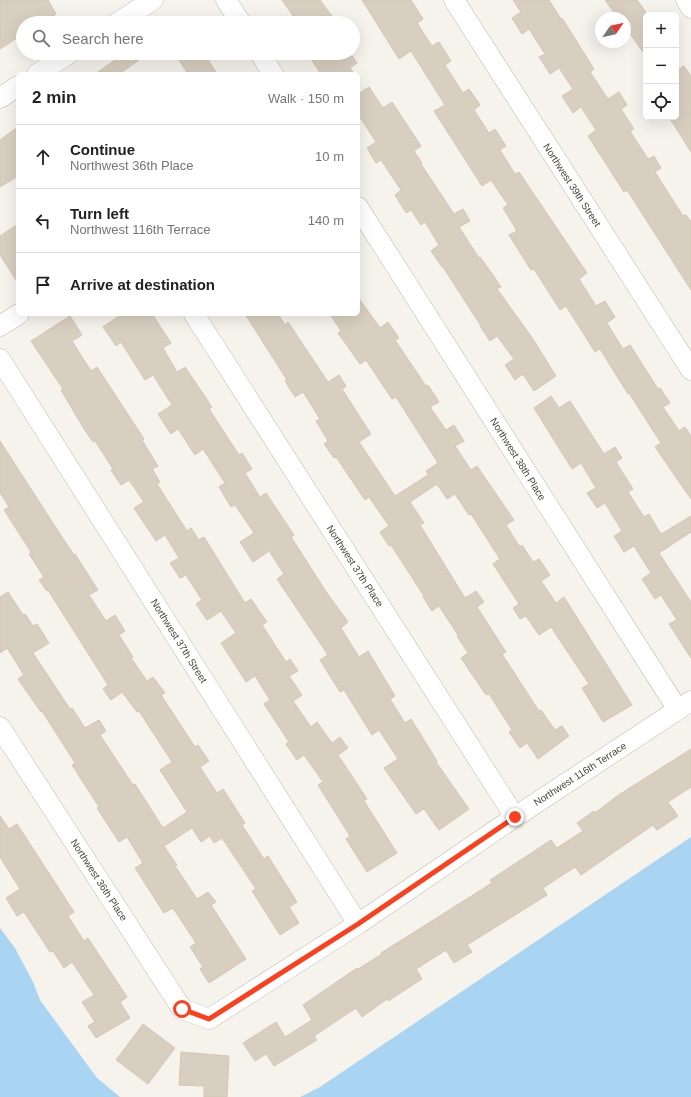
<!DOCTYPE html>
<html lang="en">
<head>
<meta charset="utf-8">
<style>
  body { margin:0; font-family:Helvetica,sans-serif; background:#f2f2f2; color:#222 }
  .controls { position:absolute; right:12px; top:12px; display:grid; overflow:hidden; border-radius:6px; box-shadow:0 4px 16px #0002 }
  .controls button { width:36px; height:36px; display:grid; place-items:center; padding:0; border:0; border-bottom:1px solid #e0e0e0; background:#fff; color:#222; font:20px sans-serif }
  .compass { position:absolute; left:595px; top:12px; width:36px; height:36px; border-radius:50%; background:#fff; box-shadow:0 4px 16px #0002; rotate:56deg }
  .stop { position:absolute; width:12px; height:12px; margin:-9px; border:3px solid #fc3f1d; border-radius:50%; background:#fff }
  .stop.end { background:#fc3f1d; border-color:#fff; box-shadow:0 1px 4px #0008 }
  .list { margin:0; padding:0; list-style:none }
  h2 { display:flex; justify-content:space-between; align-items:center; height:52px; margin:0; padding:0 16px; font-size:17px }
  h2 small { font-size:13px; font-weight:400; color:#767676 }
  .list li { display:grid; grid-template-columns:26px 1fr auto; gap:12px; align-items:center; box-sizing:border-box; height:64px; padding:0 16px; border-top:1px solid #e0e0e0 }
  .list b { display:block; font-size:15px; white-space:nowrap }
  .list p { margin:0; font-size:13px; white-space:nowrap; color:#767676 }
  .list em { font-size:13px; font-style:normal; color:#767676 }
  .icon { flex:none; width:22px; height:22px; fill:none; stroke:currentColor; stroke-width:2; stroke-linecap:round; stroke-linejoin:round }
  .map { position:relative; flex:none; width:691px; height:1097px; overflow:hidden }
  .search { position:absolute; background:#fff; box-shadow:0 4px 16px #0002; left:16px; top:16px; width:344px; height:44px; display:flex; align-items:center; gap:10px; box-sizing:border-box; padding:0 14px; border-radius:22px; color:#767676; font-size:15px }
  .panel { position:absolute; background:#fff; box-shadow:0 4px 16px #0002; left:16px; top:72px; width:344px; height:244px; border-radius:6px }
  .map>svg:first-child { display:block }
</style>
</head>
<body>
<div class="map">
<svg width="691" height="1097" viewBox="0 0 691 1097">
  <rect width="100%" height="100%" fill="#f6f3ec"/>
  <path fill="#a9d4f2" d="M 691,837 L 691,1097 L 300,1097 L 320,1087 Z
    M 0,928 L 15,948 L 33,982 L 40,1000 L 97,1078 L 120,1097 L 0,1097 Z"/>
  <path fill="#d8cfc1" stroke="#d3c7b4" d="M 0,0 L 48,0 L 56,14 L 41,23 L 23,23 L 23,34 L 0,49 Z
    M 282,0 L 320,0 L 337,23 L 298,23 Z
    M 362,0 L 411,0 L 423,19 L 417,23 L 432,46 L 439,42 L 451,61 L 445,65 L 463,93 L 469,89 L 480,105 L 474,110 L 489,133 L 495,129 L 506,146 L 500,150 L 515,174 L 519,172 L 587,273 L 579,279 L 596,306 L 605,301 L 615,317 L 607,323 L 623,349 L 630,345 L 658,389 L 660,388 L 670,403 L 663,407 L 679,431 L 685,427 L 691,436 L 691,499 L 655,447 L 661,443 L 629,393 L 628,394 L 600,349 L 595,352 L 566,306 L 560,310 L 534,269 L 531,270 L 509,235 L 517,231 L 503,208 L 508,205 L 491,180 L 482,186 L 434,111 L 445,105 L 411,51 L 399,59 Z
    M 513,0 L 549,0 L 561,19 L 562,18 L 594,69 L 590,72 L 608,99 L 619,92 L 627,105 L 621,109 L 634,129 L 630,131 L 648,159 L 654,156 L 661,168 L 655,172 L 683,216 L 686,215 L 691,222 L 691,290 L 627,190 L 624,192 L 588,136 L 596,130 L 581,107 L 573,113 L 562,96 L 573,89 L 559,68 L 550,74 L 539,57 L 545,54 L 529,29 L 522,34 L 512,18 L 521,12 Z
    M 605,0 L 637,0 L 646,12 L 646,56 L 625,27 L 625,18 L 618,18 Z
    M 125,53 L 149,53 L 119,74 L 95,74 Z
    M 174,53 L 204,53 L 217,74 L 188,74 Z
    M 307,53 L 350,53 L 357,63 L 350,68 L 354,74 L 321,74 Z
    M 684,66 L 691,76 L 691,152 L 669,117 L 681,117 L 676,109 L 676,71 Z
    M 369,87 L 383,108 L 392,102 L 421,146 L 414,151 L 422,163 L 421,164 L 454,214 L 463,209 L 470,221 L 459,227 L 479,258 L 480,257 L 493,275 L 501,287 L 497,289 L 531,336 L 556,376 L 534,391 L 523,374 L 515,380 L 505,365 L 514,359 L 497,336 L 490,341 L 480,326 L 481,326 L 443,267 L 442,267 L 431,251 L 439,245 L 425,222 L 421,225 L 411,210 L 406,213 L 395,195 L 401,190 L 381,160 L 376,163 L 367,148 L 376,142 L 358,114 L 358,94 Z
    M 18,127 L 18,176 L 0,187 L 0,140 Z
    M 18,224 L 18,283 L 0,255 L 0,236 Z
    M 358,297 L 380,328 L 388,322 L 399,338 L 395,340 L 426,386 L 428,385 L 439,402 L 430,407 L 446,430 L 454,425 L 464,441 L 455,446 L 471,470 L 477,466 L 503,504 L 514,520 L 506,525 L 520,547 L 522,545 L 533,562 L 539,559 L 550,575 L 541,581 L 556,603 L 564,597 L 632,705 L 603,722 L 582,688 L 589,684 L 551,627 L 539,635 L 526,616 L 520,619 L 513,608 L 519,604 L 493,564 L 500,559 L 471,514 L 469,515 L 455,494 L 447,499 L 437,484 L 410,502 L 424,523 L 420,525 L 465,598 L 476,591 L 484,602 L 477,607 L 506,652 L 502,654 L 539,711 L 541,710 L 555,730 L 562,726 L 569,736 L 538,759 L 527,743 L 520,748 L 509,732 L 512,730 L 489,694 L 486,695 L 461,658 L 468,653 L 457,636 L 458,635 L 439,606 L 432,611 L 423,597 L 424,596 L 391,545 L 389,546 L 380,532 L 389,526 L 369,497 L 365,500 L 336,457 L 334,458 L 324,444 L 328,441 L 316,421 L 320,419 L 303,392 L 295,397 L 285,381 L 287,380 L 245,314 L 278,314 L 285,325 L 288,322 L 328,382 L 339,375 L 346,386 L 342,389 L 371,434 L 359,442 L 395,496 L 428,475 L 426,471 L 438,463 L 396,397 L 392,399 L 366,360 L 360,364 L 338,333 L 341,331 L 330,314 L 358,314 Z
    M 122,314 L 152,314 L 171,343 L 163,348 L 177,372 L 185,367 L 212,407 L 209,409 L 239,455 L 242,453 L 252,469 L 245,473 L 260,497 L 266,493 L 294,535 L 291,537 L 327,593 L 348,622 L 341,628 L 359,657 L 368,651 L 395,696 L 390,699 L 405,723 L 411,719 L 437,761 L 436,762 L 469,809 L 439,830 L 424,809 L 416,814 L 384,768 L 398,759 L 379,730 L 372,735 L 344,690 L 340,692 L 320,660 L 328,655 L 277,579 L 284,574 L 269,551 L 253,562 L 240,542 L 254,533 L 235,505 L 231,507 L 219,487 L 225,483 L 203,449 L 195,455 L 178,429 L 171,434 L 158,414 L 172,405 L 153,375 L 145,380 L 121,342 L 116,346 L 103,327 Z
    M 70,316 L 82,335 L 72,341 L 91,371 L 97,367 L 144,439 L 142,440 L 158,466 L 152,469 L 160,482 L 157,484 L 187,531 L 191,528 L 199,540 L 204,537 L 245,603 L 251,599 L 267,622 L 262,625 L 286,662 L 290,659 L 298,671 L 289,676 L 302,695 L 293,701 L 311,727 L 317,722 L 332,743 L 340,737 L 348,748 L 338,755 L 367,799 L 364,801 L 397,853 L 367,872 L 346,839 L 350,836 L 318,785 L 323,782 L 304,755 L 297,760 L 286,744 L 289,742 L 264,704 L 270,700 L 255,676 L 246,682 L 221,643 L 236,633 L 221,611 L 207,620 L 196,604 L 202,600 L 186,575 L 180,578 L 170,563 L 179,558 L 165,535 L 156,541 L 134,508 L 144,502 L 129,480 L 121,485 L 111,470 L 113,469 L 95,441 L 93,442 L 84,429 L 61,390 L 63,389 L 31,341 Z
    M 551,396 L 559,408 L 570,401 L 604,454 L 615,447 L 622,458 L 616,462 L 633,489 L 628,492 L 644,517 L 649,514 L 661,534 L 691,516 L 691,532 L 659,553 L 691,602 L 691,658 L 669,624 L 677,620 L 661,595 L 655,599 L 642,579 L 651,573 L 634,546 L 624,552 L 614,536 L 622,531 L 605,503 L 597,508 L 587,493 L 596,488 L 581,463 L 572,469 L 534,408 Z
    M 0,441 L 60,534 L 74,555 L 75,554 L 98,590 L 89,595 L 106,621 L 115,615 L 125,631 L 119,635 L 133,657 L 131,658 L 147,681 L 153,677 L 165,693 L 161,695 L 195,747 L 198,745 L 209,761 L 200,767 L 217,793 L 223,789 L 245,823 L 242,825 L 264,859 L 268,856 L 297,902 L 289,907 L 299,923 L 280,935 L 252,891 L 256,889 L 222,838 L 214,843 L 210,836 L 201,842 L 192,828 L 164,846 L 177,865 L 175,866 L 197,899 L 208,892 L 216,902 L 211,905 L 246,959 L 209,983 L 200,969 L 203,967 L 190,947 L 196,943 L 173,908 L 164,913 L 135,868 L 143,863 L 127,837 L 119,842 L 97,808 L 99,807 L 72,765 L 75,763 L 42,711 L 41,712 L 18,679 L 24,675 L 7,648 L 0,653 L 0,597 L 8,592 L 23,615 L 25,614 L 33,626 L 37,624 L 49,643 L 33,653 L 70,709 L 72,708 L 85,728 L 99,720 L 106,731 L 100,735 L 133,785 L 135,784 L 163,828 L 187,812 L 160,770 L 172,762 L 139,711 L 137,712 L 122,692 L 111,700 L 103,689 L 108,685 L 48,590 L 47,591 L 39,580 L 44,577 L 29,554 L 31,552 L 4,510 L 9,507 L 0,493 Z
    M 691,749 L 691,787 L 668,802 L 678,816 L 657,830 L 653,825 L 581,875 L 575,867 L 543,888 L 547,895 L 467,945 L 472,952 L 454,963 L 446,950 L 416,969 L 422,979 L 388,1001 L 387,999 L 362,1017 L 356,1008 L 314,1036 L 317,1040 L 274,1066 L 266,1054 L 255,1061 L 243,1043 L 276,1022 L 285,1037 L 312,1020 L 303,1005 L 357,968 L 358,969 L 382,954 L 381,953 L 492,883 L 490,880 L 551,840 L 557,848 L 583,831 L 577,823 L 594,811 L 595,813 L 617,796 Z
    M 0,816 L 9,829 L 17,824 L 74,912 L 68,916 L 84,941 L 88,938 L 127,997 L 120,1002 L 130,1018 L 96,1038 L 88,1026 L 95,1022 L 82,1002 L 94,995 L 72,962 L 64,968 L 53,951 L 50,952 L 24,912 L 17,916 L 6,898 L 20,889 L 0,857 Z
    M 143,1024 L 175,1048 L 148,1084 L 116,1060 Z
    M 181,1052 L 229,1056 L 227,1097 L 204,1097 L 204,1086 L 179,1085 Z"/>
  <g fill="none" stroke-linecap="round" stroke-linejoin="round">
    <g stroke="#c2bbae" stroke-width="21">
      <path id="minor" d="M 226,0 L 241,23
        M 454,0 L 691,370
        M 686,0 L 691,8
        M 117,23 L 153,0
        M 260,53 L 273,74
        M 37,74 L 70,53
        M 0,98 L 18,86
        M 358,207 L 678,710
        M 194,314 L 515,817
        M 0,326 L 19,314
        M 0,359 L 358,924
        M 0,727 L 182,1009 L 209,1019 L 358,924 L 515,817 L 691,701"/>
    </g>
    <use href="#minor" stroke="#fff" stroke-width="20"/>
  </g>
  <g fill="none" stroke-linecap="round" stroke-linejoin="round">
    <path stroke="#fc3f1d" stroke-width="5" d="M 182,1009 L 209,1019 L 358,924 L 515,817"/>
  </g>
  <g text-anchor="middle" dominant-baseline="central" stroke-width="3" stroke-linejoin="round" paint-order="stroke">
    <g font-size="10" fill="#4b4439" stroke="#fff">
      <text transform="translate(572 185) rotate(57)">Northwest 39th Street</text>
      <text transform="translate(518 459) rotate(58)">Northwest 38th Place</text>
      <text transform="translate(355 566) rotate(57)">Northwest 37th Place</text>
      <text transform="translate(179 641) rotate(58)">Northwest 37th Street</text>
      <text transform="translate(580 774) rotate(-33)">Northwest 116th Terrace</text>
      <text transform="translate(99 880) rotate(57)">Northwest 36th Place</text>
    </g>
  </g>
</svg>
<div class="controls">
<button>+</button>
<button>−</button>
<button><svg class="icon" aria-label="locate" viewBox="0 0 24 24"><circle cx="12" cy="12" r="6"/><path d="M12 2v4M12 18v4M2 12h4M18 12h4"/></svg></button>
</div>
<svg class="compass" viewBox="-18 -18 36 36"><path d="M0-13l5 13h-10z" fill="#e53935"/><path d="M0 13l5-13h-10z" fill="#767676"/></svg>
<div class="stop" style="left:182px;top:1009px"></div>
<div class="stop end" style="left:515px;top:817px"></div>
<div class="search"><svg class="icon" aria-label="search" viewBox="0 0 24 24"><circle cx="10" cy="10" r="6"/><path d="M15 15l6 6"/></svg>Search here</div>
<section class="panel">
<h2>2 min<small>Walk · 150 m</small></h2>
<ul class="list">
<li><svg class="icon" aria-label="ahead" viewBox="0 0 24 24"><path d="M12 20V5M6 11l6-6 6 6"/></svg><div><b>Continue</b><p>Northwest 36th Place</p></div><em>10 m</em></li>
<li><svg class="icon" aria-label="left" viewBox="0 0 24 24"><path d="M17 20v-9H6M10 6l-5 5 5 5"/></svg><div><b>Turn left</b><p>Northwest 116th Terrace</p></div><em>140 m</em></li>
<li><svg class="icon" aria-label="arrive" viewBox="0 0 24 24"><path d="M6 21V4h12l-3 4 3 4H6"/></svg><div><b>Arrive at destination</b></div></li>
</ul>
</section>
</div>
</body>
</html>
